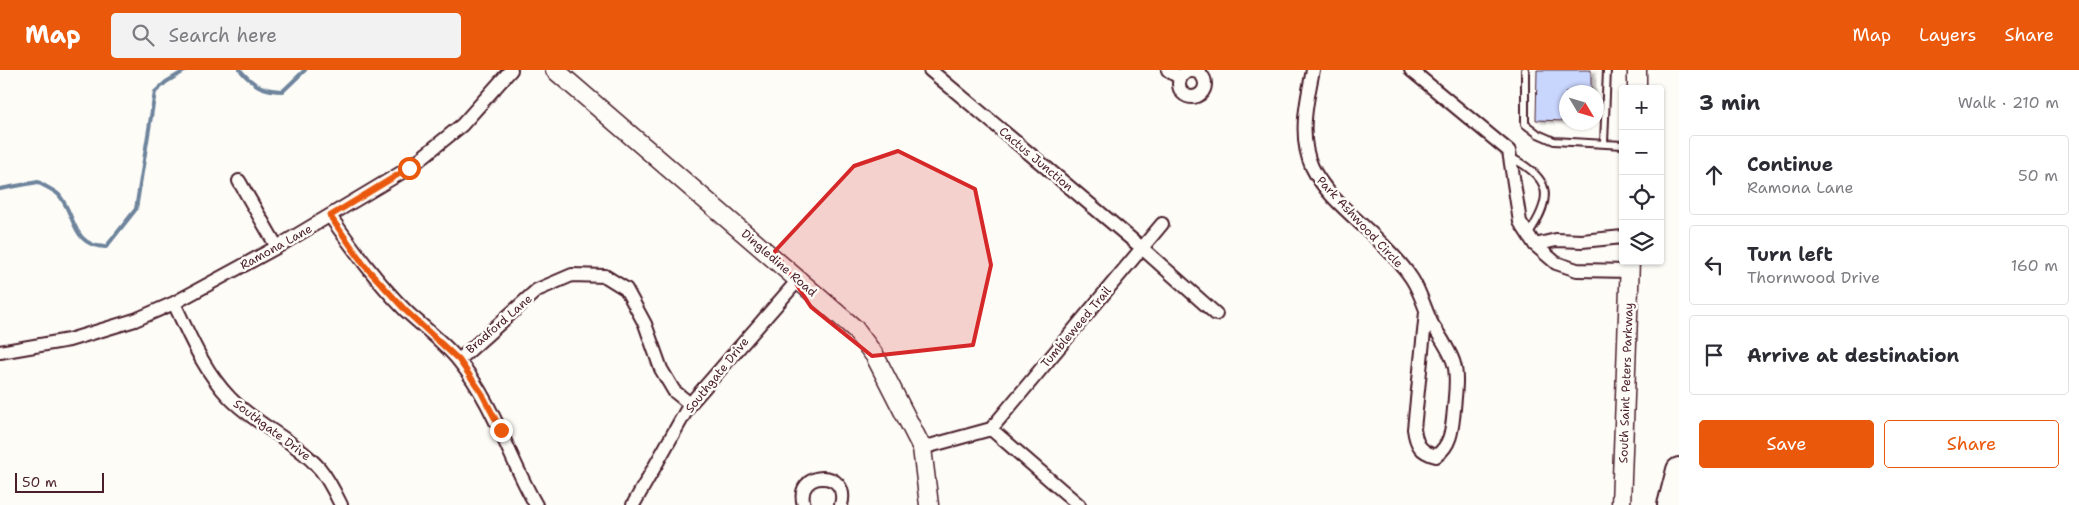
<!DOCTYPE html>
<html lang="en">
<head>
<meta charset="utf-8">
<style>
  body { margin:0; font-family:"Shantell Sans",sans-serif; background:#f2f2f3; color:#2b2b33 }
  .controls { position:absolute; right:15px; top:15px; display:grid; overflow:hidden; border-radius:5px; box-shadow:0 1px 4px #0004 }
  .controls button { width:45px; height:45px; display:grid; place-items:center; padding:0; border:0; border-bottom:1px solid #e1e1e2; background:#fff; color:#2b2b33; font:25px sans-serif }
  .compass { position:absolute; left:1559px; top:15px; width:45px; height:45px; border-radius:50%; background:#fff; box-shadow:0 1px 4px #0004; rotate:128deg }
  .scale { position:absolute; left:15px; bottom:12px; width:89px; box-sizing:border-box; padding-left:5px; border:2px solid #4a1f2b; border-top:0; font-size:14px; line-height:18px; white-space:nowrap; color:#4a1f2b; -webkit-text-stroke:4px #fdfcf7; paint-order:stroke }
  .stop { position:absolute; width:15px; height:15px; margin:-11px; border:4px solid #ea580c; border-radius:50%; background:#fff }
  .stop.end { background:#ea580c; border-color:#fff; box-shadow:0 1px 5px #0008 }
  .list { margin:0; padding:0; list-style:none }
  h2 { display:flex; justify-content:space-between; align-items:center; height:65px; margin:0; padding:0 20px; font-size:21px }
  h2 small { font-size:16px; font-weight:400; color:#7c7c81 }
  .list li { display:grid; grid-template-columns:32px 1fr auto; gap:15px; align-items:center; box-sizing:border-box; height:80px; margin:0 10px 10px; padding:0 10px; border:1px solid #e1e1e2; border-radius:5px }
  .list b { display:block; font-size:19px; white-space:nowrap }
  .list p { margin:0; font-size:16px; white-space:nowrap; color:#7c7c81 }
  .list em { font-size:16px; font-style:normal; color:#7c7c81 }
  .actions { display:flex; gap:10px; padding:15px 20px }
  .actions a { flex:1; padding:11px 0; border:1px solid #ea580c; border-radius:5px; text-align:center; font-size:18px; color:#ea580c }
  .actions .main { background:#ea580c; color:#fff }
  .icon { flex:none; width:28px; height:28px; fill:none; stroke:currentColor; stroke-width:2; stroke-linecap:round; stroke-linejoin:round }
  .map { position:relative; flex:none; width:1679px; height:435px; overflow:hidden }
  header { display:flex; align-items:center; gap:30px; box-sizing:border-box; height:70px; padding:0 25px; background:#ea580c; color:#fff }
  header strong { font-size:24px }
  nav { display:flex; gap:28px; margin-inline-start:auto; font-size:18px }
  .search { width:350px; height:45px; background:#f2f2f3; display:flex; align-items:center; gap:12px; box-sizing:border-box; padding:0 18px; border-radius:5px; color:#7c7c81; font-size:19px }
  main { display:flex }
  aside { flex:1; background:#fff }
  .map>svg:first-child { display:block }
</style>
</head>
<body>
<header>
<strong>Map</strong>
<div class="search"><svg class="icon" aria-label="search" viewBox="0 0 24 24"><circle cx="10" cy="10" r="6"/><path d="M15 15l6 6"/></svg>Search here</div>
<nav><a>Map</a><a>Layers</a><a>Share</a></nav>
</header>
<main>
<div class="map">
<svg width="1679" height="435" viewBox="0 0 1679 435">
  <defs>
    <filter id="shadow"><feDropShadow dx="4.5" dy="2.5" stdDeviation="1" flood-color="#0004"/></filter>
  </defs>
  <rect width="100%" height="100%" fill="#fdfcf7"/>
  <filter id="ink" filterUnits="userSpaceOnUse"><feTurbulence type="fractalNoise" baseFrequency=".02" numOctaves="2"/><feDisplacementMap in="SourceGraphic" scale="10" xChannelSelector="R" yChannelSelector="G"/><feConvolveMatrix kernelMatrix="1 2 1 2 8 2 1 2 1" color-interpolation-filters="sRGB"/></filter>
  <g filter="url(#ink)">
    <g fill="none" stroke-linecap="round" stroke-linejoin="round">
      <path stroke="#6e849c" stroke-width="4" d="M 240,0 C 253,15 263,21 283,21 L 305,0
        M 0,119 L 38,112 C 44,116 54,120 59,125 C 76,145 71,176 106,177 L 136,139 L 155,22 L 166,12 L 186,0"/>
    </g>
    <path fill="#c8d5fc" stroke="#4a1f2b" filter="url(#shadow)" d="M 1537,0 L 1591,0 L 1591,22 L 1566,22 L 1566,51 L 1536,50 Z"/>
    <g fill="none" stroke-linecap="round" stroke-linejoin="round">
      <g stroke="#4a1f2b" stroke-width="10">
        <path id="lane" d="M 1525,0 L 1525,54 L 1538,64 L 1554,71 L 1623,75
          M 1604,73 L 1607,0
          M 1510,87 C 1551,108 1554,126 1529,163"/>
      </g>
      <g stroke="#4a1f2b" stroke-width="16">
        <path id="street" d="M 930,0 L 1142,178 L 1216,244
          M 1168,0 L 1180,8
          M 1313,0 C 1307,30 1298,67 1312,97 C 1328,130 1361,151 1385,177 C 1395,187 1405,198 1412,209 C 1421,223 1425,240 1432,254 C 1439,265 1451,282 1454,294 C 1458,307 1455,325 1454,339 C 1452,358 1452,374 1436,386 C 1420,382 1416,374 1414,359 L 1426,242
          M 1411,0 L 1509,81 L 1520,152 L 1535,175 L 1556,193 L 1577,200 L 1630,201
          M1179 14a13 13 0 1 1 26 0a13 13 0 1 1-26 0Z
          M 239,111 L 277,177
          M 330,146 C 354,180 377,212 406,241 C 424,258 444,272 459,291 C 494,334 509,388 536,435
          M 1535,175 L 1556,170 L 1582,171 L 1623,167
          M 174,233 C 190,267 204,301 230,328 C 256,355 295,370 320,399 C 329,410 335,423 341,435
          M 0,282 L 69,270 L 135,250 L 174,233 L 277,177 L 409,98 L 462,55 L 511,0
          M 459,290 L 537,220 L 572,205 L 605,206 L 626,219 L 645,254 L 661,299 L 674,321 L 690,334
          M 991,359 L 1162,154
          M 922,378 L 991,359 L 1079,435
          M 633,435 L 690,334 L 799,209
          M 804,435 C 793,400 851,398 841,435"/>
      </g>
      <g stroke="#4a1f2b" stroke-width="21">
        <path id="secondary" d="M 555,0 L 854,258 L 875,286 L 922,378 L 929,435
          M 1637,19 L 1637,0
          M 1621,435 L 1630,191"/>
      </g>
      <g stroke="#4a1f2b" stroke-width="28">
        <path id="highway" d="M 1670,435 L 1679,400"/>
      </g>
      <use href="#lane" stroke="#fdfcf7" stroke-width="6"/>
      <use href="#street" stroke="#fdfcf7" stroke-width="12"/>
      <use href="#secondary" stroke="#fdfcf7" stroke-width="18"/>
      <use href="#highway" stroke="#fdfcf7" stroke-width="24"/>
    </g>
  </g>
  <g fill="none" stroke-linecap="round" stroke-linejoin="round" filter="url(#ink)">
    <path stroke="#ea580c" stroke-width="6" d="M 409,98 L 330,146 L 364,195 L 406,241 L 459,290 L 481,322 L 501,360"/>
  </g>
  <path fill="#d62828" fill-opacity="0.2" stroke="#d62828" stroke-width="4" stroke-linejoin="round" d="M 898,81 L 975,119 L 991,195 L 973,275 L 872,286 L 811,237 L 775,181 L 854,96 Z"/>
  <g text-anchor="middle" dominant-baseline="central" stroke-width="5" stroke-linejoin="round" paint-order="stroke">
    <g font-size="12" fill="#4a1f2b" stroke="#fdfcf7">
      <text transform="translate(1036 89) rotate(40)">Cactus Junction</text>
      <text transform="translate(1360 152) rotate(47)">Park Ashwood Circle</text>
      <text transform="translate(276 177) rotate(-29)">Ramona Lane</text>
      <text transform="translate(779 193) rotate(41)">Dingledine Road</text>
      <text transform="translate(499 254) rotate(-41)">Bradford Lane</text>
      <text transform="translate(1076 257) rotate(-50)">Tumbleweed Trail</text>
      <text transform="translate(717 305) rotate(-51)">Southgate Drive</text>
      <text transform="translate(1626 313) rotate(-88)">South Saint Peters Parkway</text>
      <text transform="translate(272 360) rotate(37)">Southgate Drive</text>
    </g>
  </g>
</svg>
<div class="controls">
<button>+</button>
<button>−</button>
<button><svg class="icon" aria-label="locate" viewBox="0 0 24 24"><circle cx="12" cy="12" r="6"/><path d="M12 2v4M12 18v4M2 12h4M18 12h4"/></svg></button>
<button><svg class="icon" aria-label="layers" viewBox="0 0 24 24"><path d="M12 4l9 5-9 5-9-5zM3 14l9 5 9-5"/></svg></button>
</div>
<svg class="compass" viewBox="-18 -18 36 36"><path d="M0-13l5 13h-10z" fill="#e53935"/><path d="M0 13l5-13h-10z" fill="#7c7c81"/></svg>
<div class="scale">50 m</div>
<div class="stop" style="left:409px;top:98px"></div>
<div class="stop end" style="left:501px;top:360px"></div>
</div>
<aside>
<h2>3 min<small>Walk · 210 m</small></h2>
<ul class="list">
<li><svg class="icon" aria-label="ahead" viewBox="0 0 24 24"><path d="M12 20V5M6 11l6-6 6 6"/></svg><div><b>Continue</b><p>Ramona Lane</p></div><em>50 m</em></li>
<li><svg class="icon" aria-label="left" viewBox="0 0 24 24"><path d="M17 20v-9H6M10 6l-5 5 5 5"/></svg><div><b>Turn left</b><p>Thornwood Drive</p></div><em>160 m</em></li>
<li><svg class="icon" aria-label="arrive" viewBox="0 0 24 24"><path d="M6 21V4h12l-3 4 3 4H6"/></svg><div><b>Arrive at destination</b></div></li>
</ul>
<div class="actions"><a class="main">Save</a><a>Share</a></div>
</aside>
</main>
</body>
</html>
